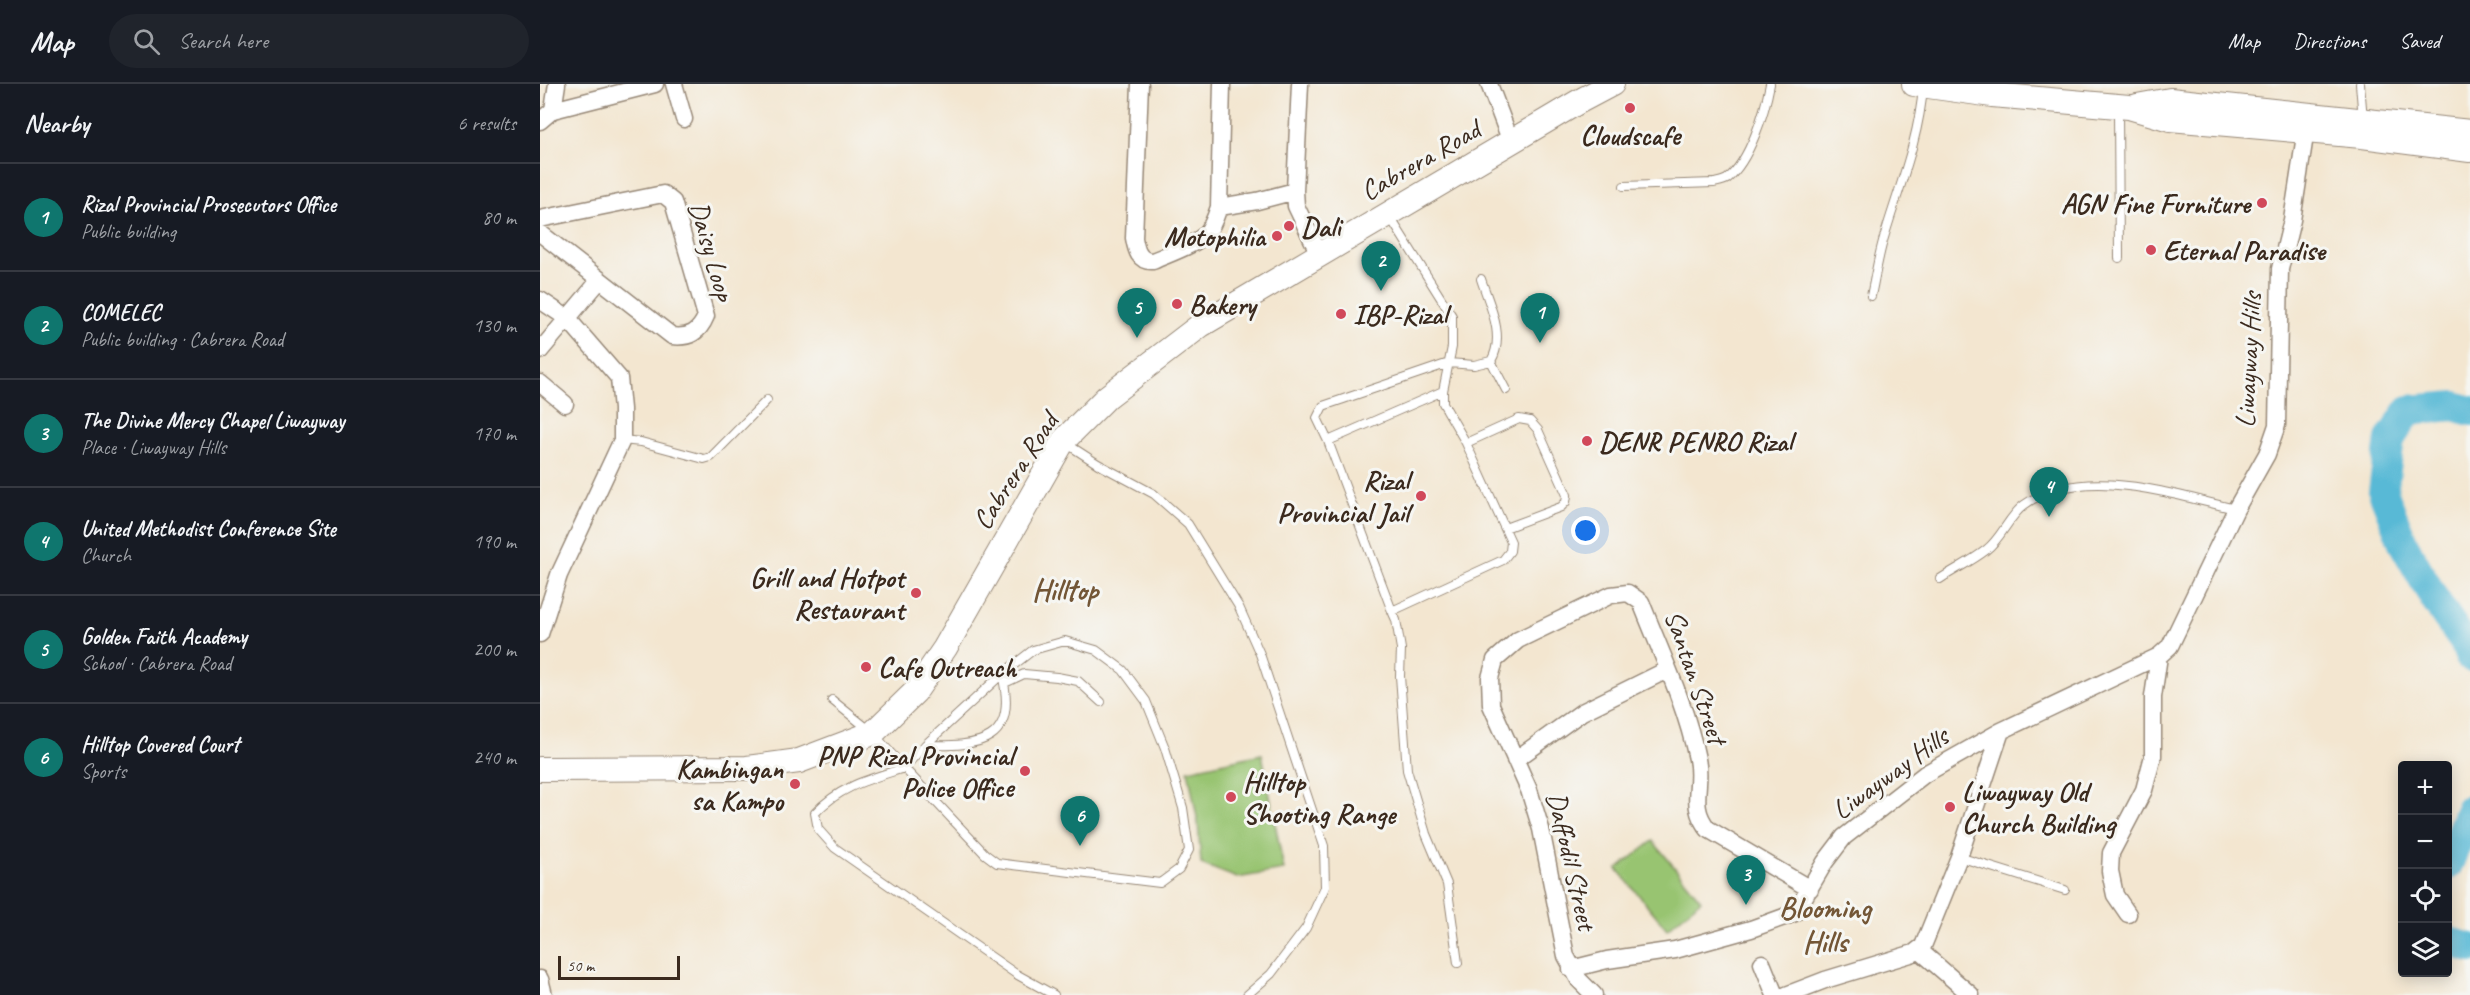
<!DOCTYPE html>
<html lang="en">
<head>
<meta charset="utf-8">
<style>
  body { margin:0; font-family:Caveat,sans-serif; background:#20242c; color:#f1f3f6 }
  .controls { position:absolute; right:18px; bottom:18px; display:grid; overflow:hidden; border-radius:6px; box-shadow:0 3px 15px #0003 }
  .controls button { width:54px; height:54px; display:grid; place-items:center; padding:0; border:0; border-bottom:2px solid #363941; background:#171b24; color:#f1f3f6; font:30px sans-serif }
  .scale { position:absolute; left:18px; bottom:15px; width:122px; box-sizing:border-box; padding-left:6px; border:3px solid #3b2a1e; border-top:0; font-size:16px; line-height:21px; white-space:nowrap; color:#3b2a1e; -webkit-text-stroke:4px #f6f6f2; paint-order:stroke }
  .you { position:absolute; left:1046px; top:447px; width:21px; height:21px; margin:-15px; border:4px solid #fff; border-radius:50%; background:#1a73e8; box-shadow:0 0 0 9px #1a73e833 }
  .badge { display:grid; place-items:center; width:39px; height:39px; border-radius:50%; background:#0f766e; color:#fff; font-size:20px; font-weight:700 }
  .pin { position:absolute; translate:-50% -50px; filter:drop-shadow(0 2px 3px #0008) }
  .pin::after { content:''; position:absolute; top:32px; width:21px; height:18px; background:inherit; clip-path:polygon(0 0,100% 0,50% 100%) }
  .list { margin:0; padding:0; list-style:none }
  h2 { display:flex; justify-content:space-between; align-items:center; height:78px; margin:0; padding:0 24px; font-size:26px }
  h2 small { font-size:20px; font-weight:400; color:#9ea1a6 }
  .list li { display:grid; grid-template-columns:39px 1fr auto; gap:18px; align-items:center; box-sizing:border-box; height:108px; padding:0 24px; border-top:2px solid #363941 }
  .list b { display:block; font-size:22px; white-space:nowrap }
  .list p { margin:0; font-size:20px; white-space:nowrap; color:#9ea1a6 }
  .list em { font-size:20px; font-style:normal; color:#9ea1a6 }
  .icon { flex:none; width:33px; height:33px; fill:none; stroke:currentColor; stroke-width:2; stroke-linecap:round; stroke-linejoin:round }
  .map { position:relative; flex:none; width:1930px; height:911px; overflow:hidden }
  header { display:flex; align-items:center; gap:36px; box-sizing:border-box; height:84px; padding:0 30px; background:#171b24; border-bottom:2px solid #363941 }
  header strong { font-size:28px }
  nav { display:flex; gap:33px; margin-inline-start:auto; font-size:21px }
  .search { width:420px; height:54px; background:#20242c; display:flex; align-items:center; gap:15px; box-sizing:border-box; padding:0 21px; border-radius:33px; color:#9ea1a6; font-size:22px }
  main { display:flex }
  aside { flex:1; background:#171b24 }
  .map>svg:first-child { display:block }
</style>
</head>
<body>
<header>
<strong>Map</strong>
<div class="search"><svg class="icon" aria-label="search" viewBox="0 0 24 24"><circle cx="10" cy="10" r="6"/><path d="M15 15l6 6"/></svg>Search here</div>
<nav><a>Map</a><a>Directions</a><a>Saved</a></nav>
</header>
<main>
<aside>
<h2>Nearby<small>6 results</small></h2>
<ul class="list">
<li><span class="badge">1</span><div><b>Rizal Provincial Prosecutors Office</b><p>Public building</p></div><em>80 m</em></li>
<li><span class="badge">2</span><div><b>COMELEC</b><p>Public building · Cabrera Road</p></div><em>130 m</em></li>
<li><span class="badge">3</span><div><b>The Divine Mercy Chapel Liwayway</b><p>Place · Liwayway Hills</p></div><em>170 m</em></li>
<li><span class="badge">4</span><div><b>United Methodist Conference Site</b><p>Church</p></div><em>190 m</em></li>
<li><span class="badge">5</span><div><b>Golden Faith Academy</b><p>School · Cabrera Road</p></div><em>200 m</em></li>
<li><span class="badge">6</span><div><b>Hilltop Covered Court</b><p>Sports</p></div><em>240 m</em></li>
</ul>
</aside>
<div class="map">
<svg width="1930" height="911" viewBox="0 0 1930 911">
  <rect width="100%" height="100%" fill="#f6f6f2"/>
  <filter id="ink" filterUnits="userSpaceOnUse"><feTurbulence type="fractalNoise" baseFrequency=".0167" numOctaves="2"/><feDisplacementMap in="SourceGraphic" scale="12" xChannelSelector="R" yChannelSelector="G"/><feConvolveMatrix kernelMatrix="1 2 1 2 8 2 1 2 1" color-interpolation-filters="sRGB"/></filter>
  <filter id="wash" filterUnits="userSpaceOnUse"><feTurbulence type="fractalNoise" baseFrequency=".008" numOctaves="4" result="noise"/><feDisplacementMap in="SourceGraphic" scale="24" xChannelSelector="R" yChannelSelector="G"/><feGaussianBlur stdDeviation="1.35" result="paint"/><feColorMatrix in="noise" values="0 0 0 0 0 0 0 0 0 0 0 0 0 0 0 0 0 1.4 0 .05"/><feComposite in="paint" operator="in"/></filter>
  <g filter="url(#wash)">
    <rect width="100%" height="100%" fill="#f3e6d0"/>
    <path fill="#98c471" stroke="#6a7748" stroke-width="1.5" d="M 722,670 L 744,786 L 697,794 L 661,780 L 658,739 L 648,686 Z
      M 1113,757 L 1161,816 L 1127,845 L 1077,785 Z"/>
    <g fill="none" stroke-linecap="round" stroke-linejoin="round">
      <path stroke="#58b9d6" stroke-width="30" d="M 1930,327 L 1915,322 L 1869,326 L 1850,355 L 1843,408 L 1864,461 L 1895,516 L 1924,558 L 1930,573
        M 1908,781 L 1930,725
        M 1908,857 L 1930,864"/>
    </g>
  </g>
  <g filter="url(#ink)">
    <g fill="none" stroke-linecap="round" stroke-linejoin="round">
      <g stroke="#978877" stroke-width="10">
        <path id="service" d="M 1820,0 L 1823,35
          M 1578,25 L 1579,174
          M 1084,102 L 1174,99 C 1178,98 1184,97 1187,95 C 1210,77 1225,27 1230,0
          M 850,133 L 912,232 L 912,263 L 903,307 L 903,319 L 926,359 L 971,458 L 970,467 L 963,476 L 852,527 L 788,357 L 903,307
          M 1331,212 C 1335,193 1338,175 1343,157 C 1358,106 1379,56 1383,3
          M 951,277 L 966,306
          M 82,356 L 101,358 L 164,375 L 171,373 L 227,316
          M 788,357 L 777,334 L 783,322 L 909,279 L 934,281 L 951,277 C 966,252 949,220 941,195
          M 524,358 L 558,380 L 614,410 L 648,440 L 699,523 L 720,570 L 784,762 L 785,803 L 766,844 L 731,890 L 707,911
          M 926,359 L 979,335 L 990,337 L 998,346 L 1027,411 L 1026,418 L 1021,423 L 965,444
          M 1400,495 C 1415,485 1432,477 1446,466 C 1462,454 1468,433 1484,421 C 1542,379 1633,411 1696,425
          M 852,527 L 856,536 L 861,565 L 860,592 L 867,686 L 886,750 L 907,800 L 918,879
          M 465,599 L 484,590 L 517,593 L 538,597 L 561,618
          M 292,616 L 333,649 L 364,684 L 385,661 L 462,590 L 493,566 L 525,557 L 556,566 L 583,586 L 606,617 L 625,664 L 643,724 L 649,766 L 639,785 L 620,799 L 457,779 L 445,770 L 364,684 C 330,695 300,702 275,729 L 278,745 L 295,764 L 476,890 L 514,911
          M 385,661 C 440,663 479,658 462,590
          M 1419,773 L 1525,806"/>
      </g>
      <g stroke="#978877" stroke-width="19">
        <path id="minor" d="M 134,0 L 144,35
          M 600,0 L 594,154 C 596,166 599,178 613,177 C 628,170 655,161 666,150 C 673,142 676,132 679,123 L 717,117 L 755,107
          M 760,0 L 755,107 L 756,122 L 779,170
          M 949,0 L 971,58
          M 13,26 L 17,0
          M 0,37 L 13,26 L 115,0
          M 679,123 L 682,0
          M 0,135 L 123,110 L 133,118 L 166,232 C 159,249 149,254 132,252 L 0,149
          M 0,216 L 27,234 L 79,294 L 82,325 L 82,356 L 19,491 L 0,550
          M 0,267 L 59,197
          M 0,299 L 25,320
          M 975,676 L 1042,628 L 1127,586
          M 1588,830 L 1575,811 L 1570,787 L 1571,769 L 1604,706 L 1613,672 L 1613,613 L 1619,572
          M 1379,866 L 1431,911
          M 1222,879 L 1235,911
          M 1031,885 L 1067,876 L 1135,866 L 1211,845 L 1255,829 L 1285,778 L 1304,753 L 1385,690 L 1461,647 L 1619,572 L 1630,562 L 1696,425 L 1727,370 L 1737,341 L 1740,185 L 1752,136 L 1767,39
          M 0,895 L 4,911
          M 1054,911 L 1039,896 L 1026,872 L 1001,745 L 989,706 L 951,621 L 950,594 L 955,576 L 978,556 L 1071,511 L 1088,509 L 1101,518 C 1121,569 1146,621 1157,675 C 1163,702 1148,721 1168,745 L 1270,805
          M 1246,911 L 1285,896 L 1374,869 L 1383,862 L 1419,773 L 1461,647"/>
      </g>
      <g stroke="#978877" stroke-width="26">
        <path id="secondary" d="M 1374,0 L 1452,11 L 1589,23 L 1630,35 L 1822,52 L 1930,66
          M 1597,22 L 1630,16 L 1930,48
          M 0,685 L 207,684 L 259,677 L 333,649 L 375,608 L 405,564 L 523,357 L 567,313 L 661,241 L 1038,18 L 1072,0"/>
      </g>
      <use href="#service" stroke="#fff" stroke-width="8"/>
      <use href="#minor" stroke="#fff" stroke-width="16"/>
      <use href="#secondary" stroke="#fff" stroke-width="24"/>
    </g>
  </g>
  <g fill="#d1495b" stroke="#f6f6f2" stroke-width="2">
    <circle cx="1090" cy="24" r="6"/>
    <circle cx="1722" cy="119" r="6"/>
    <circle cx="749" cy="142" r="6"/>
    <circle cx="737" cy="152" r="6"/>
    <circle cx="1611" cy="166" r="6"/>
    <circle cx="637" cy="220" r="6"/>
    <circle cx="801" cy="230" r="6"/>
    <circle cx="1047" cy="357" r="6"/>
    <circle cx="881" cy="412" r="6"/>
    <circle cx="376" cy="509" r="6"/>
    <circle cx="326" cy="583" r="6"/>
    <circle cx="485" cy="687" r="6"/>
    <circle cx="255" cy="700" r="6"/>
    <circle cx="691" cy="713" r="6"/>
    <circle cx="1410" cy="723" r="6"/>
  </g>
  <g text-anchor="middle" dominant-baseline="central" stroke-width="6" stroke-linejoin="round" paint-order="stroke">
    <g font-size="28" font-weight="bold" fill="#3b2a1e" stroke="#f6f6f2" text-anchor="start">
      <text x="1090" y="51" text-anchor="middle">Cloudscafe</text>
      <text x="1710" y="119" text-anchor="end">AGN Fine Furniture</text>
      <text x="761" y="142">Dali</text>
      <text x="725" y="152" text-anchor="end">Motophilia</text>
      <text x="1623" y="166">Eternal Paradise</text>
      <text x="649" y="220">Bakery</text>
      <text x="813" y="230">IBP-Rizal</text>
      <text x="1059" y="357">DENR PENRO Rizal</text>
      <text x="869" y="396" text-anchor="end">Rizal<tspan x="869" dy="32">Provincial Jail</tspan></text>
      <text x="364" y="493" text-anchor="end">Grill and Hotpot<tspan x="364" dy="32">Restaurant</tspan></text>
      <text x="338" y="583">Cafe Outreach</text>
      <text x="473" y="671" text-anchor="end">PNP Rizal Provincial<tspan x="473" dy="32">Police Office</tspan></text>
      <text x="243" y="684" text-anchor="end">Kambingan<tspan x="243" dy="32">sa Kampo</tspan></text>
      <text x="703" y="697">Hilltop<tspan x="703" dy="32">Shooting Range</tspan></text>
      <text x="1422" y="707">Liwayway Old<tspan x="1422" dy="32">Church Building</tspan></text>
    </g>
    <g font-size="28" fill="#3b2a1e" stroke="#f6f6f2">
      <text transform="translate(880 76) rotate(-30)">Cabrera Road</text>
      <text transform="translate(172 167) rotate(74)">Daisy Loop</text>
      <text transform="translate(1708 276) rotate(-87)">Liwayway Hills</text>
      <text transform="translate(475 387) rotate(-57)">Cabrera Road</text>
      <text transform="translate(1156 593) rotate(71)">Santan Street</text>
      <text transform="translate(1350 689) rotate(-36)">Liwayway Hills</text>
      <text transform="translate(1032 777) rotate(77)">Daffodil Street</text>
    </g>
    <g font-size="30" font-weight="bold" fill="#735636" stroke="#f6f6f2">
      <text x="525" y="506">Hilltop</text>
      <text x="1285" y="824">Blooming<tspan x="1285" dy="34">Hills</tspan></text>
    </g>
  </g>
</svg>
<div class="controls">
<button>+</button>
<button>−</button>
<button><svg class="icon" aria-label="locate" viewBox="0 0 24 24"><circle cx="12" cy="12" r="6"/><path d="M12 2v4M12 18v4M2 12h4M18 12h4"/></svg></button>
<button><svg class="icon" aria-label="layers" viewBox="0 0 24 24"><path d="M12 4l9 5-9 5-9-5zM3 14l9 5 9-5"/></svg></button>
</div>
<div class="scale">50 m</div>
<div class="you"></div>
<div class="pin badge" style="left:1000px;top:259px">1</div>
<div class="pin badge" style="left:841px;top:207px">2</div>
<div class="pin badge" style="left:1206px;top:821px">3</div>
<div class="pin badge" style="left:1509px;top:433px">4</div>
<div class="pin badge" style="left:597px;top:254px">5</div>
<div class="pin badge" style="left:540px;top:762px">6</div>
</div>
</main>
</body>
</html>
